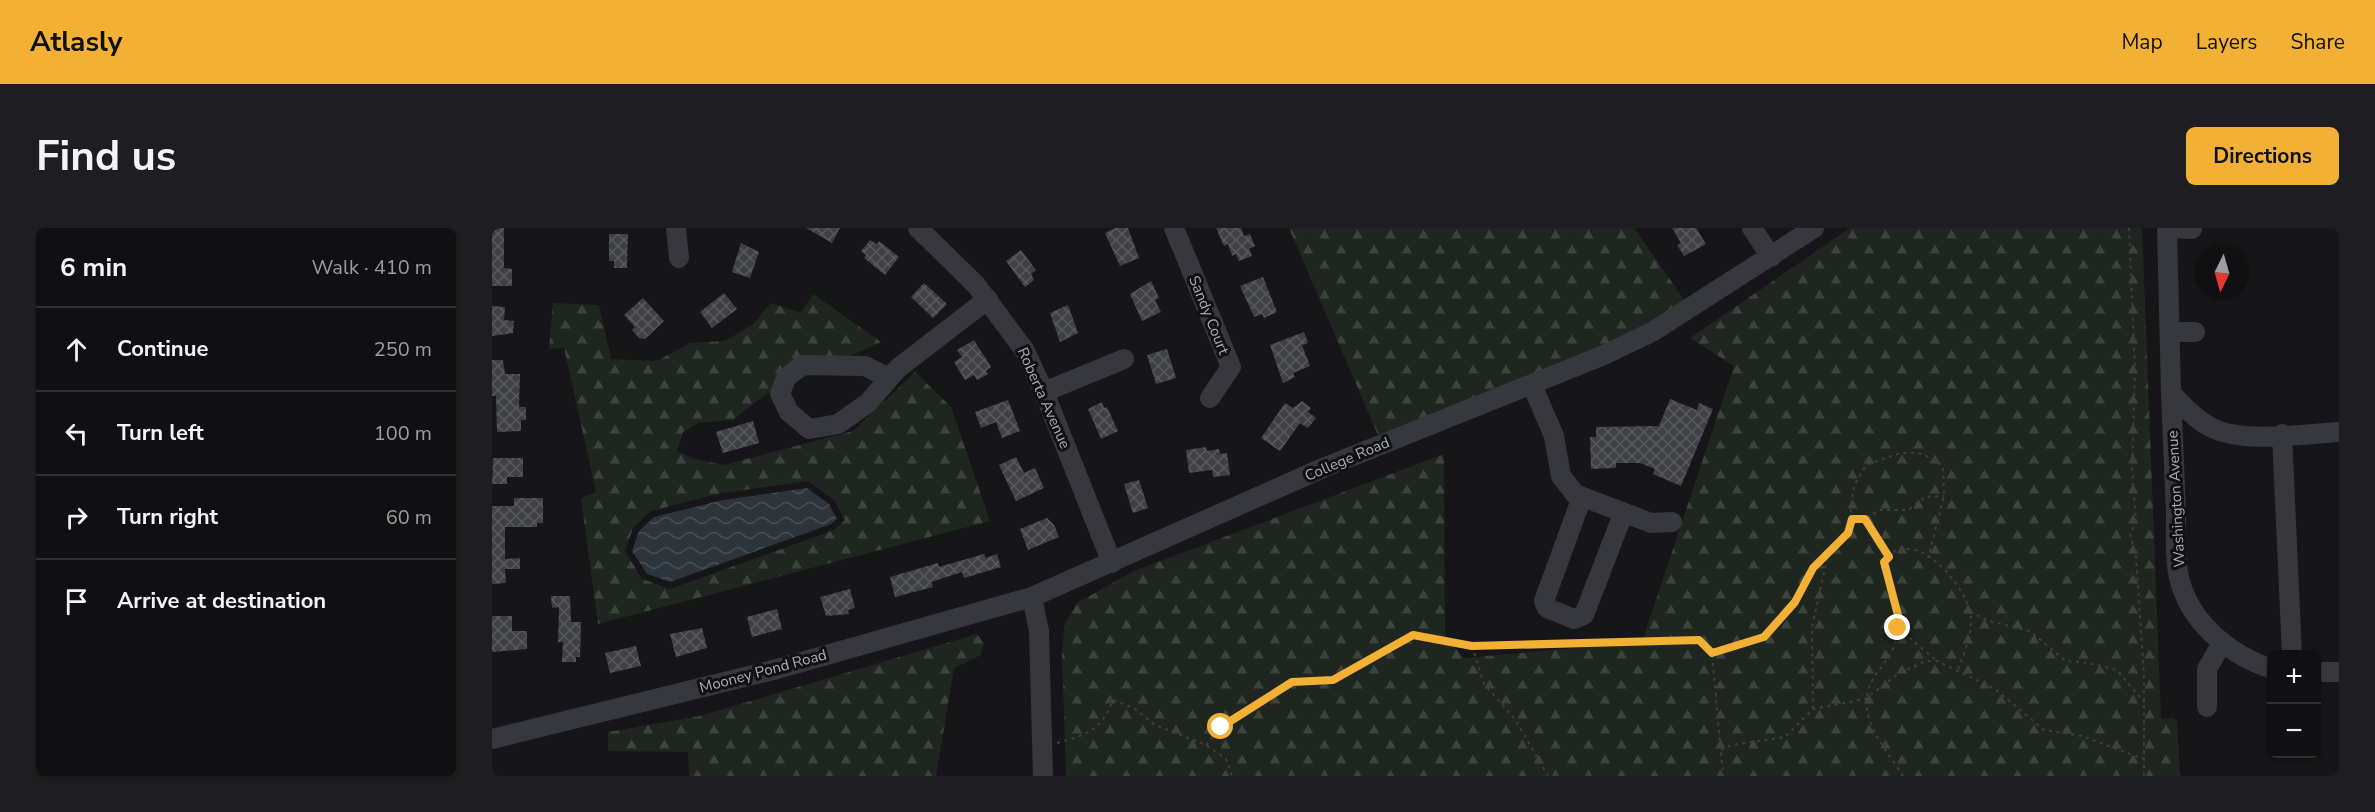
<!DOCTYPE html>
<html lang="en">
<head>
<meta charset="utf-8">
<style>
  body { margin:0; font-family:"Nunito Sans",sans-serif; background:#1e1e20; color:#f1f3f6 }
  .controls { position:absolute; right:18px; bottom:18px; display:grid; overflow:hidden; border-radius:9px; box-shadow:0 2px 4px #0004 }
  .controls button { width:54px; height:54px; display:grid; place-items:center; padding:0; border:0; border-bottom:2px solid #303032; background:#101012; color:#f1f3f6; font:30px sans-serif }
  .compass { position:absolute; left:1703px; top:18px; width:54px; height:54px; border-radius:50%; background:#101012; box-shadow:0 2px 4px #0004; rotate:185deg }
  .stop { position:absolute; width:18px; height:18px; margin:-14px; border:4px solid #f2b134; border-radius:50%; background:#fff }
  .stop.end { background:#f2b134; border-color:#fff; box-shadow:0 2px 6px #0008 }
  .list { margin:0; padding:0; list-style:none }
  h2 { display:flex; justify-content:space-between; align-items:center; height:78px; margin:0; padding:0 24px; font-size:26px }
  h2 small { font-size:20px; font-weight:400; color:#9c9d9f }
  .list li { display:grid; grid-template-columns:39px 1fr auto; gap:18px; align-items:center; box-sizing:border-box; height:84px; padding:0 24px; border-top:2px solid #303032 }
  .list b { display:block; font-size:22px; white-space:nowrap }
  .list em { font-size:20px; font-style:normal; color:#9c9d9f }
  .icon { flex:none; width:33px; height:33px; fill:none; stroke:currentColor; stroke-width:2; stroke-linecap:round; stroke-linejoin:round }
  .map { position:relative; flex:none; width:1847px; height:548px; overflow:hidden; border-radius:9px }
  header { display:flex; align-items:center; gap:36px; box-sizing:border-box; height:84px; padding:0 30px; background:#f2b134; color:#111 }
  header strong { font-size:28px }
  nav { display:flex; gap:33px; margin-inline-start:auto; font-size:21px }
  .intro { display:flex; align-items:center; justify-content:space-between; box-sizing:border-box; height:144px; padding:0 36px }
  h1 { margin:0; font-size:42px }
  .button { padding:15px 27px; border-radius:9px; background:#f2b134; color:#111; font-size:21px; font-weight:700 }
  main { display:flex; gap:36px; padding:0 36px }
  aside { flex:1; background:#101012; border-radius:9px; box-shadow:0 2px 4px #0004 }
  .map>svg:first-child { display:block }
</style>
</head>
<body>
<header>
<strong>Atlasly</strong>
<nav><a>Map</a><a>Layers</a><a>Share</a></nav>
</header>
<div class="intro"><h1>Find us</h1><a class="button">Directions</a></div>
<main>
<aside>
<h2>6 min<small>Walk · 410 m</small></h2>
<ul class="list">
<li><svg class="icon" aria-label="ahead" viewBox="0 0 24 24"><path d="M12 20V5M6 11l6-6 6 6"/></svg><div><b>Continue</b></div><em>250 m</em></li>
<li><svg class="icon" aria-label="left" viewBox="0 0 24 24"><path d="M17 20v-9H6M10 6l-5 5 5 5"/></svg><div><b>Turn left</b></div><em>100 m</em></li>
<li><svg class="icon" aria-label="right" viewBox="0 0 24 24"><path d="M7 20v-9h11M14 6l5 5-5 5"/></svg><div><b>Turn right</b></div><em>60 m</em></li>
<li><svg class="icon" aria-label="arrive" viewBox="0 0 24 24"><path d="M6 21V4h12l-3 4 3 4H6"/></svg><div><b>Arrive at destination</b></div></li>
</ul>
</aside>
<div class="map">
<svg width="1847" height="548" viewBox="0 0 1847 548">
  <defs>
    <pattern id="forest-firs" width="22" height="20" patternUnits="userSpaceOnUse" patternTransform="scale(1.5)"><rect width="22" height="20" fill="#1e261f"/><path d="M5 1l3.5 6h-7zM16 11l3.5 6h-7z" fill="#3c433d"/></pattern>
    <pattern id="water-waves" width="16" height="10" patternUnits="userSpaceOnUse" patternTransform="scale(1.5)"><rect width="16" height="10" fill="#2c353c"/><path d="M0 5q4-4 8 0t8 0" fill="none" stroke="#485056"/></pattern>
    <pattern id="building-cross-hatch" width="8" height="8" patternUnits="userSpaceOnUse" patternTransform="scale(1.5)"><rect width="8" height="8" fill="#404145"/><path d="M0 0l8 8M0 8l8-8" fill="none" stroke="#595a5e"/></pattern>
  </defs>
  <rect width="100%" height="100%" fill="#161618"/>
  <path fill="url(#forest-firs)" fill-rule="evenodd" d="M 797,0 L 1142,0 L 1193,73 L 1138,106 L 1059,140 L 886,207 Z
    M 1358,0 L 1650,0 L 1669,491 L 1681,490 L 1685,493 L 1688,548 L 574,548 L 570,424 L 573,396 L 585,375 L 642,343 L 952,226 L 953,407 L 972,430 L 1150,414 L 1242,138 L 1198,110 Z
    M 321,66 L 389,114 L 274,166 L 241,192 L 206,195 L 191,204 L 185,223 L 202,231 L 232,237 L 361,203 L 423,144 L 459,179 L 498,293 L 106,396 L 89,270 L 104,264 L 72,120 L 57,121 L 61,75 L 107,77 L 119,131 L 165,133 L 198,115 L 233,113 L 261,96 L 279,75 L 309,85 ZM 316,253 L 342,272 L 353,292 L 342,302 L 178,361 L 150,351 L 133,323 L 141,300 L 159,283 L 230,265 Z
    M 485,406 L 492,415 L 489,427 L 462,440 L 444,548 L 197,548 L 196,524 L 116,523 L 116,504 L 208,488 Z"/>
  <path fill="url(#water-waves)" d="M 315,260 L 337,276 L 345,291 L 339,296 L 178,354 L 155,346 L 140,323 L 147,303 L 162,289 L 231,272 Z"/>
  <path fill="url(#building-cross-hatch)" d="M 0,0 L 12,0 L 12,40 L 20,41 L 20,58 L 0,58 Z
    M 314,0 L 348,0 L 340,15 Z
    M 623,0 L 636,0 L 647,30 L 628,38 L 613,5 Z
    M 724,0 L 749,0 L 752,8 L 758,6 L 763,18 L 757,21 L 760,28 L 747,33 L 744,26 L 740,28 L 736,16 L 732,18 Z
    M 1180,0 L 1204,0 L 1214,16 L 1192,28 L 1185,17 L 1189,15 Z
    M 117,6 L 136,6 L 135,40 L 122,40 L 122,33 L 117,33 Z
    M 378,12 L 385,16 L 387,13 L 407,29 L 393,47 L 372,30 L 374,27 L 369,23 Z
    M 249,15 L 267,24 L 258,50 L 240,44 Z
    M 529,22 L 544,42 L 539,46 L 542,52 L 533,59 L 514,33 Z
    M 771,49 L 785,84 L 772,90 L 770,86 L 762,89 L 748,58 Z
    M 659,53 L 667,70 L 663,72 L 669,84 L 650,93 L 638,66 Z
    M 432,55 L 455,76 L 441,90 L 419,69 Z
    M 232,65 L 245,81 L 220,100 L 208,84 Z
    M 151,70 L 172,93 L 153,111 L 147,110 L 140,102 L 143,99 L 132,87 Z
    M 576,77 L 586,105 L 568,114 L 558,85 Z
    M 0,78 L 13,79 L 12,92 L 22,93 L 21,105 L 0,108 Z
    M 812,104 L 816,115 L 810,117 L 818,138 L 801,145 L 803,149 L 791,155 L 778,117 Z
    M 482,112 L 499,139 L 494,143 L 496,146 L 485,152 L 482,147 L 473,152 L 462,134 L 470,129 L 465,122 Z
    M 675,121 L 684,150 L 664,156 L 655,127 Z
    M 0,132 L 11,132 L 13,146 L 28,146 L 27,179 L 34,179 L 34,192 L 29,192 L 29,203 L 5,204 L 4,168 L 0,168 Z
    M 1178,171 L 1205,182 L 1207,175 L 1221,181 L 1189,258 L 1161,246 L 1163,241 L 1148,235 L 1124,235 L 1124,240 L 1099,241 L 1098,209 L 1104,209 L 1104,199 L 1167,198 Z
    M 516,172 L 528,203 L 510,210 L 504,194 L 489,200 L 483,184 Z
    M 810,173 L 819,180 L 816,184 L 824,190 L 816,200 L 808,195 L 788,223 L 769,210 L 793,175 L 801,180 Z
    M 610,174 L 612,180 L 615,179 L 626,203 L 609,211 L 596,181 Z
    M 261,193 L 267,215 L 231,225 L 224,204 Z
    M 714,219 L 715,223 L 727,221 L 728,226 L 735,225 L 738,247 L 721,249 L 720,242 L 697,245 L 694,222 Z
    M 524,229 L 532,245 L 543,240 L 552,260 L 524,273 L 507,237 Z
    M 1,230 L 31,230 L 31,249 L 15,249 L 15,256 L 0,256 Z
    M 647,252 L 656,280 L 641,285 L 632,256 Z
    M 22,270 L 51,270 L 51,295 L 45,295 L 45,299 L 13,299 L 13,331 L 28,330 L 28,341 L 13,341 L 14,355 L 0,356 L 0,278 L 22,278 Z
    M 555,290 L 562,297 L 567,309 L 536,322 L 528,301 Z
    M 492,326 L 494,330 L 505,326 L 509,339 L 472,350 L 470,344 L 439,354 L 441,359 L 403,369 L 398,349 L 446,335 L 447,339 Z
    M 358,361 L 363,380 L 356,382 L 357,386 L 334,388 L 328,369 Z
    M 59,368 L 78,368 L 79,394 L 89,394 L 88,429 L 84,429 L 84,434 L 70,434 L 71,414 L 66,414 L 67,379 L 60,380 Z
    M 285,381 L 290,401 L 260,409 L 255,389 Z
    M 0,388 L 20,388 L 20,403 L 35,403 L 35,421 L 0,424 Z
    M 210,400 L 215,420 L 184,429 L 178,406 Z
    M 144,418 L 149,438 L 118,445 L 113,425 Z"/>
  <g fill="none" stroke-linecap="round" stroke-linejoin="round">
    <path stroke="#3d3f44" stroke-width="2" stroke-dasharray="3 4.5" stroke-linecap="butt" d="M 1637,0 L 1643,142 L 1640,239 L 1644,294 L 1638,306 L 1644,329 L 1652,447 L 1652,548
      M 1360,291 L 1373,291 L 1388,282 L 1416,282 L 1433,269 L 1452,268
      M 1373,291 L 1397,329
      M 1478,384 L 1497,393 L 1538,403 L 1574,433 L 1597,435 L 1625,442 L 1652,474
      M 1406,400 L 1445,433
      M 980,418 L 992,456 L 1023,491 L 1056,548
      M 1220,425 L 1272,409 L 1303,374 L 1321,340 L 1356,305 L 1362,258 L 1374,237 C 1407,226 1420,215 1451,238 L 1452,268 L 1436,330
      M 1321,481 L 1320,399 L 1336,327
      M 565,515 C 594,507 610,502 621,472 L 642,480 L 663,497 L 714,517 L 734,531 L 740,548
      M 714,517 L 729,499 L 800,454 L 841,452 L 921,407 L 980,418 L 1207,413 L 1220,425 L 1231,548
      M 1229,522 L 1239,517 L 1293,509 L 1321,481 L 1373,471 L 1406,446 L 1434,433 L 1445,433 L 1503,461 L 1552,502 L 1590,508 L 1652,531
      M 1411,548 C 1390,515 1356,481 1387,442 C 1399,427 1407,413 1407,392 C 1407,375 1396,352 1392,334 L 1406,320 C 1413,321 1423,321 1429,324 C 1450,333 1479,369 1479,392 C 1479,409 1472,426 1466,442"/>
    <path stroke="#37383d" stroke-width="20" d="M 184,0 L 187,30
      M 426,0 L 484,57 L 533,123 L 552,164 L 620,335
      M 682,0 L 739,139 L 718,170
      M 1260,0 L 1279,29
      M 1675,0 L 1679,165 C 1691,178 1702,190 1718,199 C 1750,216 1811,206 1847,204
      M 1675,0 L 1700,1
      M 1678,104 L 1703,104
      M 397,150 L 373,138 L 310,137 L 294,150 L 288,166 L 297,184 L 317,201 L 346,196 L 376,175 L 405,141 L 496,71
      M 1040,157 L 1062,208 L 1069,248 L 1083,266 L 1159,295 L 1180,294
      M 552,164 L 632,131
      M 1679,165 C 1681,205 1682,245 1684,284 C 1684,307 1682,334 1689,357 C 1702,398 1740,428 1780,441
      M 1790,206 L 1800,427
      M 1090,269 L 1052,373 L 1055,380 L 1082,391 L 1092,387 L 1131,286
      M 540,369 L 547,403 L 551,548
      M 1824,444 L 1847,444
      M 1715,479 L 1715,441 L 1730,415
      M 0,511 L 281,442 L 540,369 L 831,240 L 1112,127 L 1160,104 L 1322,0"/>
  </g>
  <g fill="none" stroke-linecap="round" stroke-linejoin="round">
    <path stroke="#f2b134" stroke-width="8" d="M 729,499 L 800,454 L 841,452 L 921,407 L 980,418 L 1207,412 L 1220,425 L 1272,409 L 1303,374 L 1321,340 L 1356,305 L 1360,291 L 1373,291 L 1397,329 L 1392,334 L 1407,391 L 1406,400"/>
  </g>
  <g text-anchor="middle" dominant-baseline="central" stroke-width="6" stroke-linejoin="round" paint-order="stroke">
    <g font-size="15" fill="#a8adb8" stroke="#111113">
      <text transform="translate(717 87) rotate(68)">Sandy Court</text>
      <text transform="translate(552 170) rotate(66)">Roberta Avenue</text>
      <text transform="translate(855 231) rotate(-23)">College Road</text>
      <text transform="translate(1684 271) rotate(-93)">Washington Avenue</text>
      <text transform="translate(271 443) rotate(-15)">Mooney Pond Road</text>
    </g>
  </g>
</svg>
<div class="controls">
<button>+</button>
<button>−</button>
</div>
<svg class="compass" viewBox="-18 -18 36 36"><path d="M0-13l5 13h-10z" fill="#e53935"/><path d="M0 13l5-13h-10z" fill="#9c9d9f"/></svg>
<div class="stop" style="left:729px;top:499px"></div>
<div class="stop end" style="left:1406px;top:400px"></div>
</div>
</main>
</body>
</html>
